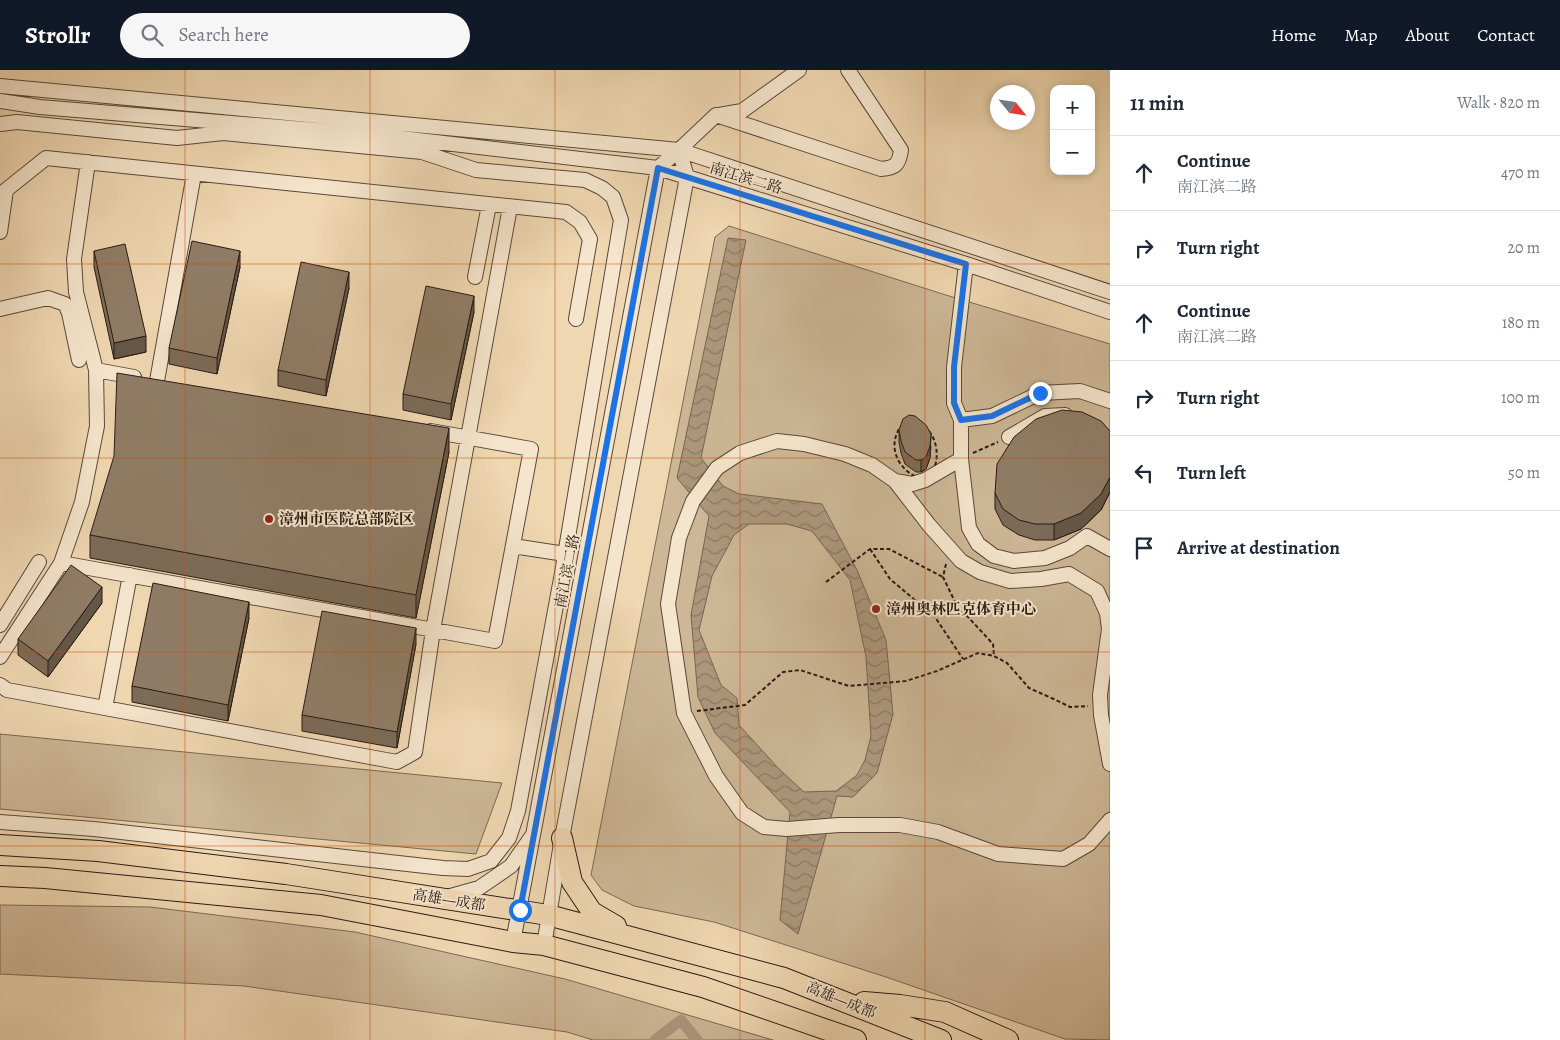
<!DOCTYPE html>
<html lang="en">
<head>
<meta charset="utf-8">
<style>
  body { margin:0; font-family:Alegreya,"Noto Serif SC",serif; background:#f6f6f7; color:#1f2937 }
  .controls { position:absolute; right:15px; top:15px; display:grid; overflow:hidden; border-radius:10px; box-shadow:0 2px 8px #0003 }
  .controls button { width:45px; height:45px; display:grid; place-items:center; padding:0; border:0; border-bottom:1px solid #e0e1e3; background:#fff; color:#1f2937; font:25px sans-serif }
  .compass { position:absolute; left:990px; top:15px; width:45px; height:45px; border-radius:50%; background:#fff; box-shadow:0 2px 8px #0003; rotate:120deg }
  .stop { position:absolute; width:15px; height:15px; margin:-11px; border:4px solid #1a73e8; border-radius:50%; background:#fff }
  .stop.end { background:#1a73e8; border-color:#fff; box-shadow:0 1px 5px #0008 }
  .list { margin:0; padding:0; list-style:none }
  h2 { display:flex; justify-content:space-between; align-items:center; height:65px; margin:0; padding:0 20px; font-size:21px }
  h2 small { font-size:16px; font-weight:400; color:#747a83 }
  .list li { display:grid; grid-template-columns:32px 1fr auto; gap:15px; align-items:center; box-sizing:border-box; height:75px; padding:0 20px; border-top:1px solid #e0e1e3 }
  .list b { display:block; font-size:19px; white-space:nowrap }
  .list p { margin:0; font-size:16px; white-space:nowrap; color:#747a83 }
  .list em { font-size:16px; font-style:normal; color:#747a83 }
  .icon { flex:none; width:28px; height:28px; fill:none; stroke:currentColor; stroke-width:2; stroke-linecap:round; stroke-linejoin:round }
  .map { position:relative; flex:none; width:1110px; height:970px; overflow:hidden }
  header { display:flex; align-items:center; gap:30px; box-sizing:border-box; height:70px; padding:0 25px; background:#111827; color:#fff }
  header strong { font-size:24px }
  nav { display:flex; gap:28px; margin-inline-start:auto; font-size:18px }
  .search { width:350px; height:45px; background:#f6f6f7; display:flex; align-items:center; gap:12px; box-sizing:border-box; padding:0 18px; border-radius:28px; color:#747a83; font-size:19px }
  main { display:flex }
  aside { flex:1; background:#fff }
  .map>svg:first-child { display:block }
</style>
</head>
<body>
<header>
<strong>Strollr</strong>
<div class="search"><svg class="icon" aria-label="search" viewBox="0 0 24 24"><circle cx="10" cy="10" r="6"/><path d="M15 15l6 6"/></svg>Search here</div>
<nav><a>Home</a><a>Map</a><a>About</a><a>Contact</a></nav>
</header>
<main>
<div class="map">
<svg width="1110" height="970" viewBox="0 0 1110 970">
  <defs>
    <pattern id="water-waves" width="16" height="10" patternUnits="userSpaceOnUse" patternTransform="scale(1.25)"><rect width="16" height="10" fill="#ac977c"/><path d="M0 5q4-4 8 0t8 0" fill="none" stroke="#8c7a64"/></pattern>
  </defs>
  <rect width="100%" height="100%" fill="#efd7b1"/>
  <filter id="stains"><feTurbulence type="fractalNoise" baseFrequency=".004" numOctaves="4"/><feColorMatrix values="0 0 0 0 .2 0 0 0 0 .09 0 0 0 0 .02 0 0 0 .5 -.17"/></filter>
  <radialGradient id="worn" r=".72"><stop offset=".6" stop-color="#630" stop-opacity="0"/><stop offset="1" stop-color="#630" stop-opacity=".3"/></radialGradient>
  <path fill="#cdb796" stroke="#7b6855" d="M 729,156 L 949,226 L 1110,274 L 1110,970 L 1065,969 L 886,907 L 714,852 L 634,836 L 602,820 L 591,805 L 715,167 Z
    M 0,664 L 502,713 L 476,784 L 0,739 Z
    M 0,835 L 150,837 L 355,862 L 565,909 L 773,970 L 593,970 L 567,962 L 244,916 L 0,904 Z"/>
  <path fill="url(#water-waves)" stroke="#786552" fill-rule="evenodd" d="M 728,168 L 746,170 L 701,388 L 723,416 L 739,424 L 822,434 L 857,500 L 886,570 L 893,644 L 877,703 L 853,727 L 837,726 L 798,864 L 780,850 L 790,742 L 715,663 L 698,627 L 691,545 L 709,446 L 677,408 ZM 749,454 L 787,454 L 812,461 L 850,510 L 866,587 L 871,666 L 865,690 L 857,705 L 836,721 L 804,722 L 778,698 L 739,655 L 737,628 L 721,615 L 699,560 L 712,506 L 734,465 Z"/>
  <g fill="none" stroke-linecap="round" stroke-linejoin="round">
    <path stroke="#ac977c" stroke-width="11" d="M 655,970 L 681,950 L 697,970"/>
    <g stroke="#5a493b" stroke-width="16">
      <path id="minor" d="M 0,16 L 679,80 L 716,45 L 881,99 C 895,98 899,95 901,80 L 848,0
        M 0,31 L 40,37 L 376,65 L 658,98 L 687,107 L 679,80
        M 719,45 L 742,41 L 799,0
        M 0,54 L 17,52 L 177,68 L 223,63 L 422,82 L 476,100 L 585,110 L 602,118 L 613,127 L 621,150 L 562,503 L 518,741 L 509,768 L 491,791 L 468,799 L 443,798 L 94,759 L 0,752
        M 0,162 L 6,120 L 46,88 L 566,142 L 580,152 L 590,169 L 576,249
        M 966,194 L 954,297 L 954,333 L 961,350 L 961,389 L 969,458 L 978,474 L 994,486 L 1014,491 L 1045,488 L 1070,478 L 1087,466 L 1110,479
        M 475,207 L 489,135
        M 0,239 L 48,228 L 65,234 L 69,243 L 79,290
        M 96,300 L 134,307
        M 157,311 L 194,104
        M 961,350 L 992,346 L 1040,323 L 1080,321 L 1110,331
        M 1009,367 L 1045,346 L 1065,345
        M 895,411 L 912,414 L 925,410 L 961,389
        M 513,476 L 565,484
        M 61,493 L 495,571 L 531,379 L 431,361
        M 0,555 L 39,492
        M 0,587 L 61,493 L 82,432 L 97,356 L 96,300 L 76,222 L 74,189 L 88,92
        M 0,615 L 7,620 L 397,692 L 415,682 L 433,560 L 510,137
        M 105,638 L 130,505
        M 1110,694 L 1101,645 L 1100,625 L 1109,559 L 1107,543 L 1097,521 L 1069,504 L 1041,509 L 1010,511 L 980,502 L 961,491 L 929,455 L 895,411 L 872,395 L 845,384 L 804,374 L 777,371 L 740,383 L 717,398 L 693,431 L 679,468 L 668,534 L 684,643 L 716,706 L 742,743 L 764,757 L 787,759 L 839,755 L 900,755 L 938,762 L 998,784 L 1063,789 L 1089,774 L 1110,750
        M 447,827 L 479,818 L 511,796 L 532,766
        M 513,872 L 658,98 L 679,80 L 1110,222
        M 544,875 L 562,768 L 687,107 L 966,194 L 1110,242"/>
    </g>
    <g stroke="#291a14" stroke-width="22">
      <path id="highway" d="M 562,768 L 572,812 L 592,842 L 616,856
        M 0,775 L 98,781 L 286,804 L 548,845 L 784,908 L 941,970
        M 0,806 L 45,808 L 321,835 L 513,872 L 544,875 L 703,917 L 856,970
        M 864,932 L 900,935 L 945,942 L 1008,970"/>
    </g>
    <path stroke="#291a14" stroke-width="2" stroke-dasharray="4 2.5" stroke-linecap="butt" d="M 906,350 C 910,351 915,352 918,353 C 936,360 941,385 933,401 C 932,404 928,407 925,410 C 903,405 886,382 899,359 C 901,356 904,353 906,350 Z
      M 973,383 L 998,372
      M 870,479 L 890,509 L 935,547 L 963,589
      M 946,494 L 943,507 L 956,534 L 993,574 L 994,586
      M 826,512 L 870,479 L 889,479 L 943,507
      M 697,641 L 745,635 L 783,602 L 800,600 L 849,616 L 906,611 L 937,601 L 978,583 L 994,586 L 1007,593 L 1029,618 L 1056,630 L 1070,637 L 1088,636"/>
    <use href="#minor" stroke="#f5e5cc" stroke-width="14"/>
    <use href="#highway" stroke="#efd7b1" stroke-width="20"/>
  </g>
  <path fill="#7c6b58" stroke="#291a14" d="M 94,181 L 146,282 L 114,289 L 94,197 Z
    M 240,197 L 217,304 L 169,294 L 169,278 Z
    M 349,218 L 326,326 L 278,316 L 278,300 Z
    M 474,242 L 451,350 L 403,340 L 403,324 Z
    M 899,360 L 931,376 L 930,388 L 926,399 L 921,402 L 916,402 L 905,394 L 901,383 L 899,372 Z
    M 1110,361 L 1110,422 L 1101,440 L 1081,459 L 1054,470 L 1035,470 L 1019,465 L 1003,455 L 995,439 L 995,423 Z
    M 449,382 L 416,548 L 90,488 L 90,465 Z
    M 102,533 L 48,607 L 18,585 L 18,569 Z
    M 249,548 L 228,651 L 132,632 L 132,616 Z
    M 416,574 L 397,678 L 302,661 L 302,645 Z"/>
  <path fill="#655747" stroke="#291a14" d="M 240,181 L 240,197 L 217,304 L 217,288 Z
    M 349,202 L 349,218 L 326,326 L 326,310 Z
    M 474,226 L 474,242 L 451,350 L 451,334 Z
    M 146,266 L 146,282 L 114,289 L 114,273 Z
    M 449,358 L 449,382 L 416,548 L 416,525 Z
    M 931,364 L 930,388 L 926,399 L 921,402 L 921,390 Z
    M 1110,407 L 1110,422 L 1101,440 L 1081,459 L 1054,470 L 1054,454 Z
    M 102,517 L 102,533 L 48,607 L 48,591 Z
    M 249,532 L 249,548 L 228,651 L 228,635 Z
    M 416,558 L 416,574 L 397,678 L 397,662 Z"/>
  <path fill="#907c66" stroke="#291a14" d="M 192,171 L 240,181 L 217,288 L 169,278 Z
    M 125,174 L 146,266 L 114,273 L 94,181 Z
    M 301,192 L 349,202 L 326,310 L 278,300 Z
    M 426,216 L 474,226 L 451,334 L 403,324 Z
    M 117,303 L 449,358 L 416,525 L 90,465 L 114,386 Z
    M 1062,340 L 1082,342 L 1101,351 L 1110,361 L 1110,407 L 1101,424 L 1081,443 L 1054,454 L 1035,454 L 1019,450 L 1003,439 L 995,423 L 997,394 L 1014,367 L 1036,349 Z
    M 909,345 L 915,346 L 926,355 L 931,364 L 930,376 L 926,387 L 921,390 L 916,390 L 905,382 L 901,371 L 899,360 L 903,349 Z
    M 71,495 L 102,517 L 48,591 L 18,569 Z
    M 153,513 L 249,532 L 228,635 L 132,616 Z
    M 322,541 L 416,558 L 397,662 L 302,645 Z"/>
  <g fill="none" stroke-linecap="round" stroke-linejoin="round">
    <path stroke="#1a73e8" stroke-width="6" d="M 520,840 L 658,98 L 966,194 L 954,297 L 954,333 L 961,350 L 992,346 L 1040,323"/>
  </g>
  <path fill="none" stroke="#cb500d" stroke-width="1" stroke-opacity="0.55" d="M 185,0 L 185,970M 370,0 L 370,970M 555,0 L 555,970M 740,0 L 740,970M 925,0 L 925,970M 0,194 L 1110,194M 0,388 L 1110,388M 0,582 L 1110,582M 0,776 L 1110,776"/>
  <g fill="#8f2418" stroke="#f5e5cc" stroke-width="2">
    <circle cx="269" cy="449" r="5"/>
    <circle cx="876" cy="539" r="5"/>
  </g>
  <g text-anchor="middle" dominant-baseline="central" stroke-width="4" stroke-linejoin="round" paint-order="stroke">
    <g font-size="15" fill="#291a14" stroke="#f5e5cc">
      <text transform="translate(746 108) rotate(17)">南江滨二路</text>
      <text transform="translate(567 501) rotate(-79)">南江滨二路</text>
      <text transform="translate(449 830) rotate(9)">高雄—成都</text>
      <text transform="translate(841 930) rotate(22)">高雄—成都</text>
    </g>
    <g font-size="15" font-weight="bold" fill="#291a14" stroke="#f5e5cc" text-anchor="start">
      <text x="279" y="449">漳州市医院总部院区</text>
      <text x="886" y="539">漳州奥林匹克体育中心</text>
    </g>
  </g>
  <rect width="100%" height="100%" filter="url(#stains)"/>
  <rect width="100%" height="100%" fill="url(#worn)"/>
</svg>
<div class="controls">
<button>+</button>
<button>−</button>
</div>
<svg class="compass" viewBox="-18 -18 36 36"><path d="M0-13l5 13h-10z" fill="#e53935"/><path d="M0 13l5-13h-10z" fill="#747a83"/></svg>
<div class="stop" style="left:520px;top:840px"></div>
<div class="stop end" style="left:1040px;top:323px"></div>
</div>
<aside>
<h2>11 min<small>Walk · 820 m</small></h2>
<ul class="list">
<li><svg class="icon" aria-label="ahead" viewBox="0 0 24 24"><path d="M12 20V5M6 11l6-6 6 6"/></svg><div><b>Continue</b><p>南江滨二路</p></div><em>470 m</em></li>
<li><svg class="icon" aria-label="right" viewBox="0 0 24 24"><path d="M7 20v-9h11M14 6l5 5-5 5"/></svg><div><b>Turn right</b></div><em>20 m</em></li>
<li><svg class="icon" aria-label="ahead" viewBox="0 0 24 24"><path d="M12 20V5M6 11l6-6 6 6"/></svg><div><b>Continue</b><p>南江滨二路</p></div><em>180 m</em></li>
<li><svg class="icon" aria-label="right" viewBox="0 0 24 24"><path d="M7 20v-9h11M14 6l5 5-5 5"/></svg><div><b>Turn right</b></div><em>100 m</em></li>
<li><svg class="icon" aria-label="left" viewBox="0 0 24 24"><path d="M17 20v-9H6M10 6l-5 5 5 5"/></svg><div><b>Turn left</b></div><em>50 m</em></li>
<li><svg class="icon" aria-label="arrive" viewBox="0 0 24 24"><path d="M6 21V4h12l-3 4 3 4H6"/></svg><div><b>Arrive at destination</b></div></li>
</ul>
</aside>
</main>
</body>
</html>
